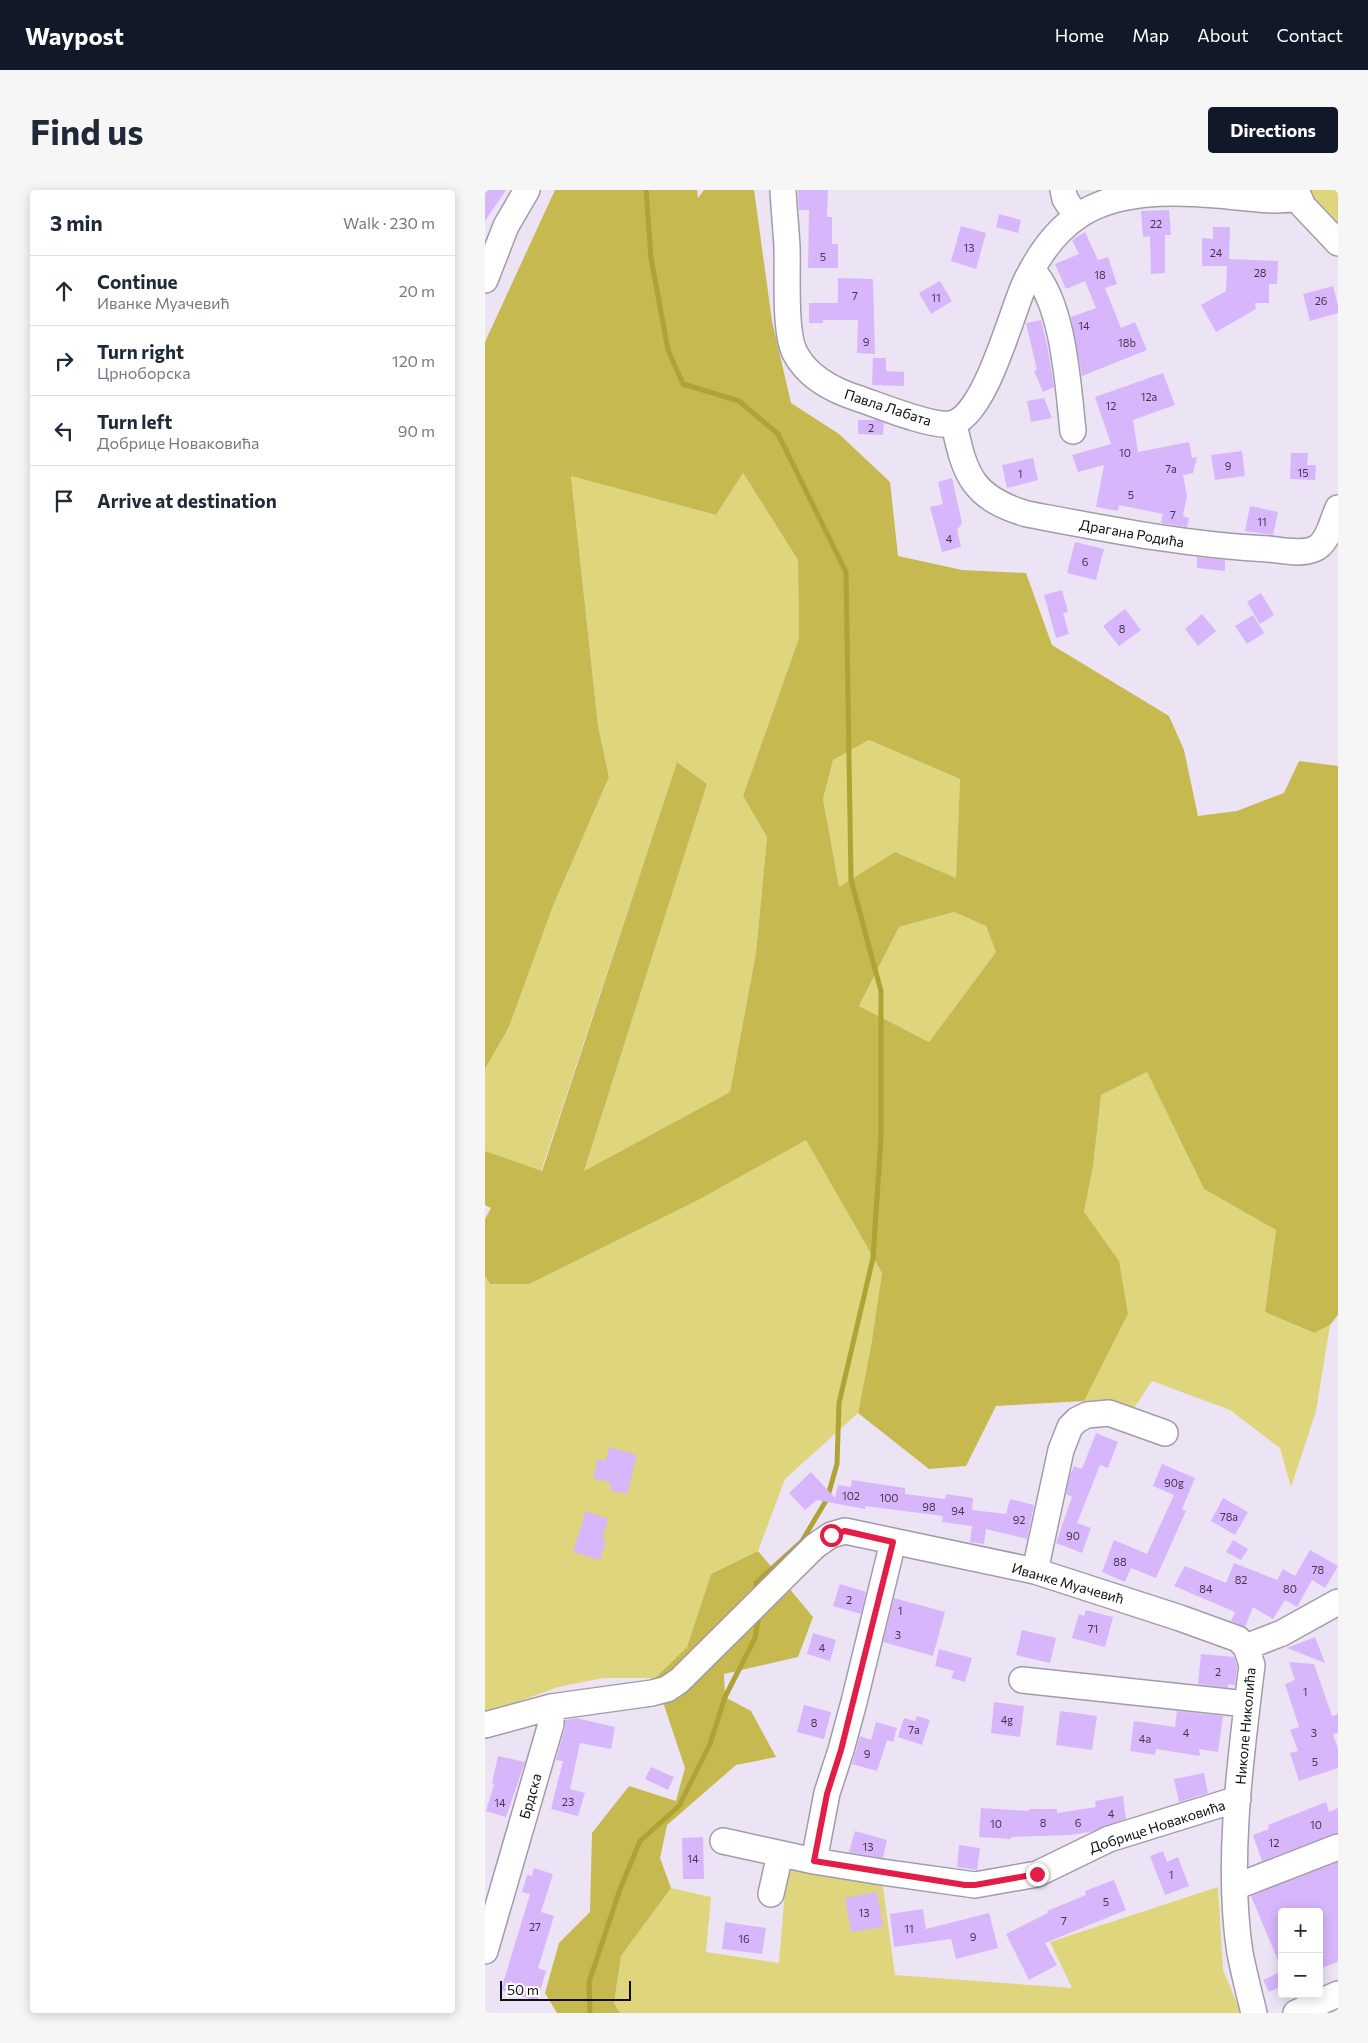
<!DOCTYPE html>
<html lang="en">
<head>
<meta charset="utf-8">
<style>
  body { margin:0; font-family:Commissioner,sans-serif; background:#f6f6f7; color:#1f2937 }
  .controls { position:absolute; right:15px; bottom:15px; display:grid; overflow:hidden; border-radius:5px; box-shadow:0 2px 12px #0003 }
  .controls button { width:45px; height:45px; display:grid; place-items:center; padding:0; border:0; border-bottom:1px solid #e0e1e3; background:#fff; color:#1f2937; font:25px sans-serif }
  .scale { position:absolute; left:15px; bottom:12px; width:131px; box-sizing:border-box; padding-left:5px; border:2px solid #100d13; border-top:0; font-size:14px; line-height:18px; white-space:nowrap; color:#100d13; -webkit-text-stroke:4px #fff; paint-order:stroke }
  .stop { position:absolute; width:15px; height:15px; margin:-11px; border:4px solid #e11d48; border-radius:50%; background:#fff }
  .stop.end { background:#e11d48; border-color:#fff; box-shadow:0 1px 5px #0008 }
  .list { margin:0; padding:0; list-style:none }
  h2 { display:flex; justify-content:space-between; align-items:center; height:65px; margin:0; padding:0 20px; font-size:21px }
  h2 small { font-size:16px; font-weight:400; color:#747a83 }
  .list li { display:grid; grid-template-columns:32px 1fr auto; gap:15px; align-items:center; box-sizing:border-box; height:70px; padding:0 20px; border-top:1px solid #e0e1e3 }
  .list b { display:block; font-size:19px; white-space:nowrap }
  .list p { margin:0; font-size:16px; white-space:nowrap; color:#747a83 }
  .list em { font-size:16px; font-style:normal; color:#747a83 }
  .icon { flex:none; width:28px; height:28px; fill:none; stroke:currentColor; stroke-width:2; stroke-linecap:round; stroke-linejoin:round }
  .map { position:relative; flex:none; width:853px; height:1823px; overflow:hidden; border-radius:5px }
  header { display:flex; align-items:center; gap:30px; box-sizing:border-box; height:70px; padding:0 25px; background:#111827; color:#fff }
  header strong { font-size:24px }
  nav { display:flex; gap:28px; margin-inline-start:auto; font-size:18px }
  .intro { display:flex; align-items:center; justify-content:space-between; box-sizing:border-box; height:120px; padding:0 30px }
  h1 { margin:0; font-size:35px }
  .button { padding:12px 22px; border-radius:5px; background:#111827; color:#fff; font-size:18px; font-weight:700 }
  main { display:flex; gap:30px; padding:0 30px }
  aside { flex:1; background:#fff; border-radius:5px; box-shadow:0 2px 12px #0003 }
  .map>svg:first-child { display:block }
</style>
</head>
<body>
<header>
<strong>Waypost</strong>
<nav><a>Home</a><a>Map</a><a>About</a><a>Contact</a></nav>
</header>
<div class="intro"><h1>Find us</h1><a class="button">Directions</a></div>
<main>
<aside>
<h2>3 min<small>Walk · 230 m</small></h2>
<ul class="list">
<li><svg class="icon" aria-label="ahead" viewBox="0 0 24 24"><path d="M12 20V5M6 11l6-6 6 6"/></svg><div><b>Continue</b><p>Иванке Муачевић</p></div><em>20 m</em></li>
<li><svg class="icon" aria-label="right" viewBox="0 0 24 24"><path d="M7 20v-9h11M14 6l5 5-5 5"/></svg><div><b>Turn right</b><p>Црноборска</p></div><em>120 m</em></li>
<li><svg class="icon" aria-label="left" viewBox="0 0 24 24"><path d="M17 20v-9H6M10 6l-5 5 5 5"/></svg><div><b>Turn left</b><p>Добрице Новаковића</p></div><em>90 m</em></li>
<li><svg class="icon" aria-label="arrive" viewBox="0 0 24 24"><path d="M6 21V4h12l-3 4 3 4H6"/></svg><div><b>Arrive at destination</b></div></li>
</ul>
</aside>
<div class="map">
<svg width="853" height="1823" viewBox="0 0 853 1823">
  <rect width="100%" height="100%" fill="#ece4f5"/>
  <path fill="#ded57c" d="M 822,0 L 853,0 L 853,42 Z
    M 258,283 L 313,370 L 314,448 L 258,606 L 282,647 L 271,763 L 245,902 L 99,981 L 222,594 L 192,572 L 56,981 L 0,961 L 0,879 L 24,837 L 68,716 L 124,587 L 113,536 L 86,286 L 231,325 Z
    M 384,550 L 475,589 L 471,688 L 410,662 L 354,698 L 338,609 L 348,570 Z
    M 469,722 L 501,736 L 511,762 L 444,852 L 374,816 L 414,737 Z
    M 662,882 L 719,999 L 791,1040 L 780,1122 L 828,1143 L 845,1135 L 831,1221 L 806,1297 L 795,1258 L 745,1220 L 667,1191 L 639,1233 L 599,1211 L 643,1124 L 599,1022 L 608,977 L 616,905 Z
    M 321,950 L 397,1083 L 386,1156 L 373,1223 L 300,1289 L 273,1361 L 226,1384 L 202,1457 L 170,1488 L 118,1488 L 73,1497 L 0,1524 L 0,1086 L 5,1094 Z
    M 302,1676 L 397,1690 L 410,1785 L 587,1798 L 565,1752 L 733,1697 L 738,1780 L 756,1823 L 135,1823 L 129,1813 L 136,1766 L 186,1698 L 226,1707 L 221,1762 L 294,1773 Z"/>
  <path fill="#c5b94f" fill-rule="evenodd" d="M 70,0 L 212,0 L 213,8 L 219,0 L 269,0 L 287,131 L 306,213 L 354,244 L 405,292 L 413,366 L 477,380 L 541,383 L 567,455 L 684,526 L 699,560 L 713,626 L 752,621 L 799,603 L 814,571 L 853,576 L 853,1125 L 845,1135 L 829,1143 L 780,1122 L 791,1040 L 719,999 L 662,882 L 616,905 L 608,977 L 599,1022 L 634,1071 L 643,1124 L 599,1211 L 511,1216 L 481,1276 L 444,1279 L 373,1223 L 386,1156 L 397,1083 L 321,950 L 213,1010 L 44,1094 L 5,1094 L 0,1086 L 0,1029 L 6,1018 L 0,1015 L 0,961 L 57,981 L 192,572 L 222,594 L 99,981 L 245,902 L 271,763 L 282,647 L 258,606 L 314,448 L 313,370 L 258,283 L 231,325 L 86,286 L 113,536 L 124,587 L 68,716 L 24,837 L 0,879 L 0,152 ZM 384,550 L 475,589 L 471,688 L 410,662 L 354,697 L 338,609 L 348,570 ZM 469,722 L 501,736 L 511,762 L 444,852 L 374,816 L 414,737 Z
    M 273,1361 L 328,1427 L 313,1467 L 239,1484 L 240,1507 L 266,1521 L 291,1567 L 251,1575 L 182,1635 L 175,1668 L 186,1698 L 136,1766 L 129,1813 L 135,1823 L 72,1823 L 60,1803 L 74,1753 L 105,1722 L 107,1643 L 144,1596 L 191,1611 L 200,1578 L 170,1488 L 202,1457 L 226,1384 Z"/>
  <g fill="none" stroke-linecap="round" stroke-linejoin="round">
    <path stroke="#afa335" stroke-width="5" d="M 161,0 L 166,68 L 183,160 L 198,194 L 254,211 L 293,244 L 361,382 L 366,690 L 396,801 L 396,948 L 388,1068 L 354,1213 L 352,1274 L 342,1309 L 317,1351 L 271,1393 L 272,1403
      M 105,1823 L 104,1792 L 135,1699 L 155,1651 L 194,1616 L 225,1554 L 240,1507 L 270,1448 L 274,1425"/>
  </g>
  <path fill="#d8b6fc" d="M 0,0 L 21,0 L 0,31 Z
    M 313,0 L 343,0 L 342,27 L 347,27 L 347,54 L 353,54 L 353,78 L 323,78 L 324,20 L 314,20 Z
    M 684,20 L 686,45 L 680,45 L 680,83 L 666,84 L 665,46 L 658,47 L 656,21 Z
    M 514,24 L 536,30 L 533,43 L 511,37 Z
    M 476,36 L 501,43 L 491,79 L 466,71 Z
    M 728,37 L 745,37 L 744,69 L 793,71 L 792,94 L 784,94 L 784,113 L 770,113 L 771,119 L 731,142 L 716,115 L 741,101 L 742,76 L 717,76 L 717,48 L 728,49 Z
    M 600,42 L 613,70 L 623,67 L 632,94 L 620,98 L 636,138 L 650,132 L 662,160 L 597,186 L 586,127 L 611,118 L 600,91 L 581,99 L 570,74 L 594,64 L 587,50 Z
    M 353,88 L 388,89 L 390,164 L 372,163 L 373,130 L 338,130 L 338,133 L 324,133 L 324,113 L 353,113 Z
    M 455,91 L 467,111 L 446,124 L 434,103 Z
    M 848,96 L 853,116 L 853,123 L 825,131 L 818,104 Z
    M 556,130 L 563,159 L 569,197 L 558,202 L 549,181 L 552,180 L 541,133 Z
    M 388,168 L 401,168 L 401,181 L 419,182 L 419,196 L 387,195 Z
    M 678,183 L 690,215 L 648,230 L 653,262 L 704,252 L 707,268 L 712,267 L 708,283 L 698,285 L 702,306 L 698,326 L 704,328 L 702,337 L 676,333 L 678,324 L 634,315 L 633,321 L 611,317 L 619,275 L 593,282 L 587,265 L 626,254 L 610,207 Z
    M 559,208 L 567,228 L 546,232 L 542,211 Z
    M 373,230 L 392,230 L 399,233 L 398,245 L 373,244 Z
    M 757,261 L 760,286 L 730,290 L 726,265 Z
    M 806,263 L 823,263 L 822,275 L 831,275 L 830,290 L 805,289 Z
    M 548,268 L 553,290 L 522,298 L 517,275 Z
    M 467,288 L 477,333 L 472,340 L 476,357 L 457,362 L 445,317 L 458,314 L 453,292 Z
    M 765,316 L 793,322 L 788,345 L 760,341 Z
    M 590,352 L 619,359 L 611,390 L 582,383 Z
    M 712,367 L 740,370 L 740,381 L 712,378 Z
    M 577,400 L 583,422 L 578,423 L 584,444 L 571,448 L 559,405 Z
    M 776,403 L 789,425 L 775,434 L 762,412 Z
    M 640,419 L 656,440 L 634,456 L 618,436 Z
    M 717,424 L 731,441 L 713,456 L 700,439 Z
    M 768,425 L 779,443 L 762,454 L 750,436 Z
    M 611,1243 L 633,1252 L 623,1278 L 615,1275 L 592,1333 L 606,1338 L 597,1363 L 571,1353 L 587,1307 L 581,1304 L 585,1285 L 589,1276 L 597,1279 Z
    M 124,1257 L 152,1265 L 142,1304 L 125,1300 L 126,1293 L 108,1288 L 113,1269 L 120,1271 Z
    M 677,1274 L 710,1288 L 697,1319 L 701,1321 L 671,1388 L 646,1378 L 640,1392 L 617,1382 L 629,1350 L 662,1364 L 689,1305 L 668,1296 Z
    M 326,1282 L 350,1308 L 353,1295 L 366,1297 L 367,1290 L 420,1298 L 420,1304 L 460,1309 L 461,1304 L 488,1308 L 487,1320 L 521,1324 L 525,1309 L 549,1315 L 542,1349 L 501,1339 L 499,1354 L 485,1352 L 487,1336 L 457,1332 L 458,1326 L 380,1316 L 380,1319 L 332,1310 L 320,1320 L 304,1303 Z
    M 738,1308 L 763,1322 L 750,1345 L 726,1331 Z
    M 101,1321 L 123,1329 L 117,1348 L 121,1349 L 115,1370 L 88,1362 Z
    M 748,1350 L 763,1359 L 756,1370 L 741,1362 Z
    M 825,1360 L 853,1376 L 840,1398 L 827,1390 L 812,1417 L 800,1410 L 788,1429 L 768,1417 L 760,1437 L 746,1431 L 750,1422 L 689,1396 L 700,1376 L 741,1393 L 749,1373 L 792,1390 L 798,1379 L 810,1386 Z
    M 355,1394 L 381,1402 L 376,1424 L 348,1416 Z
    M 409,1408 L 460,1422 L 448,1466 L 398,1452 Z
    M 601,1420 L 628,1427 L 620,1457 L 587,1448 L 594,1424 L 599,1426 Z
    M 537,1440 L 571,1448 L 565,1473 L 531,1465 Z
    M 328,1443 L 351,1450 L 345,1471 L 322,1464 Z
    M 830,1447 L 840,1473 L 802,1458 Z
    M 454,1459 L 487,1468 L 480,1492 L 466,1488 L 469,1481 L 450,1476 Z
    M 716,1464 L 749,1467 L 752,1476 L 750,1495 L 743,1494 L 743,1498 L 713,1494 Z
    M 804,1472 L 829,1474 L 847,1526 L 853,1524 L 853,1543 L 848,1544 L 853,1559 L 853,1578 L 814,1591 L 805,1563 L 813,1561 L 805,1540 L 814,1537 L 800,1494 L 810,1490 Z
    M 509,1512 L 539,1516 L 535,1547 L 506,1543 Z
    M 319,1515 L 346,1522 L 339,1549 L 312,1542 Z
    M 575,1521 L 612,1526 L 607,1560 L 571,1555 Z
    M 692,1521 L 738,1526 L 733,1562 L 714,1559 L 715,1566 L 671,1559 L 670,1565 L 645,1561 L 649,1531 L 690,1537 Z
    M 432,1526 L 445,1530 L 437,1555 L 413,1547 L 419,1528 L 430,1531 Z
    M 91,1528 L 130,1537 L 126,1559 L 95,1553 L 85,1599 L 100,1603 L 93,1626 L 66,1619 L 78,1571 L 71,1570 L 80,1538 L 80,1530 Z
    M 391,1532 L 412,1538 L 408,1552 L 402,1550 L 392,1581 L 367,1574 L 375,1546 L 386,1550 Z
    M 13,1566 L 40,1572 L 21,1627 L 1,1621 L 9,1594 L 7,1593 Z
    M 166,1577 L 189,1587 L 183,1600 L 160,1589 Z
    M 719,1583 L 723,1603 L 694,1612 L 689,1589 Z
    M 638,1606 L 641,1629 L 605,1642 L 585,1645 L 526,1647 L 526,1649 L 494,1647 L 496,1618 L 544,1621 L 544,1619 L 572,1619 L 572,1623 L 611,1617 L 610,1611 Z
    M 841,1612 L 844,1622 L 853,1618 L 853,1643 L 777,1671 L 768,1645 L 784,1639 L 783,1635 Z
    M 370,1641 L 402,1650 L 398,1668 L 364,1662 Z
    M 218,1647 L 219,1689 L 198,1689 L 197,1648 Z
    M 474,1655 L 495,1658 L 492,1680 L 472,1677 Z
    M 678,1661 L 682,1672 L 693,1667 L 704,1696 L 680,1705 L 665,1666 Z
    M 853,1672 L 853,1772 L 834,1779 L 834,1722 L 797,1722 L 797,1780 L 766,1706 Z
    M 49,1678 L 68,1684 L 56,1722 L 69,1726 L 53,1778 L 61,1781 L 52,1811 L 16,1800 L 45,1704 L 37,1702 L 42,1685 L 47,1686 Z
    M 629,1690 L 641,1720 L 560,1753 L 572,1775 L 544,1790 L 521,1744 L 563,1723 L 562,1721 L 601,1705 L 600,1701 Z
    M 392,1702 L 398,1737 L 366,1742 L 360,1708 Z
    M 438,1719 L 441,1739 L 504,1723 L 513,1758 L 471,1769 L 466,1749 L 409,1757 L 405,1724 Z
    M 240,1732 L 281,1738 L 277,1764 L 237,1759 Z
    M 797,1781 L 797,1796 L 784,1802 L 778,1790 Z"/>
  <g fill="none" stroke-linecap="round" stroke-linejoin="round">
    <g stroke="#a29bab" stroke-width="28">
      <path id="minor" d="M 298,0 C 299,19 301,38 302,57 C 303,83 299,142 310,163 C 323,188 349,201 375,209 C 395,216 447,237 465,234 C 500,229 526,123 540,93 C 552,68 569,42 593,26 C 631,0 687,1 732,5 C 759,7 786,13 813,8
        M 578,0 L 580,9 L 592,27
        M 811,0 L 818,16 L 853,53
        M 547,80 C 579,113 583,196 588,241
        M 0,90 L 21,36 L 42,0
        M 469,234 C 480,286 488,308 542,324 C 622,339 701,355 783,359 C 796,360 816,365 829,359 C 843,354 847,331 853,318
        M 550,1381 L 576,1260 L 585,1237 L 592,1230 L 602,1225 L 624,1223 L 680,1243
        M 761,1457 L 797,1443 L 853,1412
        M 537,1490 L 762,1514
        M 0,1535 L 66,1517 L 167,1503 L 182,1499 L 194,1491 L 330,1356 L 346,1345 L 360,1341 L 550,1381 L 695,1428 L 753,1449 L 761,1457 L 767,1475 C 756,1565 741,1673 755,1763 C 759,1783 764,1803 769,1823
        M 238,1651 L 329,1671 L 397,1682 L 490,1695 L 552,1684 L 624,1649 L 753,1609
        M 329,1671 L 342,1603 L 356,1560 L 369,1512 L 408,1352
        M 750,1697 L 853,1657
        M 286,1704 L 295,1664
        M 0,1761 L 66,1534 L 66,1517
        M 811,1823 L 853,1804"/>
    </g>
    <use href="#minor" stroke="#fff" stroke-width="25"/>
  </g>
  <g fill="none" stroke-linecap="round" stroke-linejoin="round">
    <path stroke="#e11d48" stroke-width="6" d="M 346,1345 L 360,1341 L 408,1352 L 356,1560 L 342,1604 L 329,1671 L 480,1695 L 490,1695 L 552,1684"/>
  </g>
  <g text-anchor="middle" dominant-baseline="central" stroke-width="4" stroke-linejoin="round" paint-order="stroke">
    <g font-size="11" fill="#42374d">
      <text x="671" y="33">22</text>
      <text x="484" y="57">13</text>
      <text x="731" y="62">24</text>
      <text x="338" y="66">5</text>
      <text x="775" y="82">28</text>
      <text x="615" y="84">18</text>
      <text x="370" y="105">7</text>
      <text x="451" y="107">11</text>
      <text x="836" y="110">26</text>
      <text x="599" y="135">14</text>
      <text x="381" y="151">9</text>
      <text x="642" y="152">18b</text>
      <text x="664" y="206">12a</text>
      <text x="626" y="215">12</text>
      <text x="386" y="237">2</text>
      <text x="640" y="262">10</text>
      <text x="743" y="275">9</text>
      <text x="686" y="278">7a</text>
      <text x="818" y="282">15</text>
      <text x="535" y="283">1</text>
      <text x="646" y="304">5</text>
      <text x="688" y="324">7</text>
      <text x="777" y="331">11</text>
      <text x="464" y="348">4</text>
      <text x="600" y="371">6</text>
      <text x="637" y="438">8</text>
      <text x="689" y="1292">90g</text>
      <text x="366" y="1305">102</text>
      <text x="404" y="1307">100</text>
      <text x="444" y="1316">98</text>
      <text x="473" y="1320">94</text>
      <text x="744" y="1326">78a</text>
      <text x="534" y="1329">92</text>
      <text x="588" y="1345">90</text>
      <text x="635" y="1371">88</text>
      <text x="833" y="1379">78</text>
      <text x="756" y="1389">82</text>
      <text x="721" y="1398">84</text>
      <text x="805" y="1398">80</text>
      <text x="364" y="1409">2</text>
      <text x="415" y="1420">1</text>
      <text x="608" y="1438">71</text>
      <text x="413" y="1444">3</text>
      <text x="337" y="1457">4</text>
      <text x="733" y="1481">2</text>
      <text x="820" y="1501">1</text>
      <text x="522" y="1529">4g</text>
      <text x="329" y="1532">8</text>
      <text x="429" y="1539">7a</text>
      <text x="701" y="1542">4</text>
      <text x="829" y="1542">3</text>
      <text x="660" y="1548">4a</text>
      <text x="382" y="1563">9</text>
      <text x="830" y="1571">5</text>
      <text x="83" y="1611">23</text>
      <text x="15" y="1612">14</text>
      <text x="626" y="1623">4</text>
      <text x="558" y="1632">8</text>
      <text x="593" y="1632">6</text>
      <text x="511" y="1633">10</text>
      <text x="831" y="1634">10</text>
      <text x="789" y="1652">12</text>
      <text x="383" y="1656">13</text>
      <text x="208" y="1668">14</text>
      <text x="686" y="1684">1</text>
      <text x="621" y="1711">5</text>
      <text x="379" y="1722">13</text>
      <text x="579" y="1730">7</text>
      <text x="50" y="1736">27</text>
      <text x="424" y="1738">11</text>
      <text x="488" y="1746">9</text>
      <text x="259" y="1748">16</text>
    </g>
    <g font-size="14" fill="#100d13" stroke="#fff">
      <text transform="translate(403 217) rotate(18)">Павла Лабата</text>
      <text transform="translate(647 343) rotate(10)">Драгана Родића</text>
      <text transform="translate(583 1393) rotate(16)">Иванке Муачевић</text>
      <text transform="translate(760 1536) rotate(-85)">Николе Николића</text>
      <text transform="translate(45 1606) rotate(-74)">Брдска</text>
      <text transform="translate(672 1636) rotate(-18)">Добрице Новаковића</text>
    </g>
  </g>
</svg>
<div class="controls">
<button>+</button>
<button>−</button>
</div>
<div class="scale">50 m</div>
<div class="stop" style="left:346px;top:1345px"></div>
<div class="stop end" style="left:552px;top:1684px"></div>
</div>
</main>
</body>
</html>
